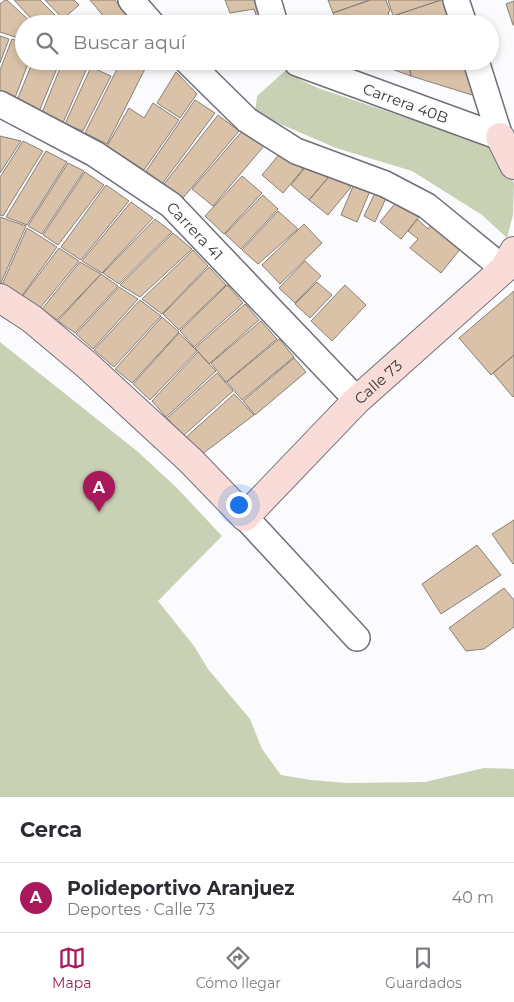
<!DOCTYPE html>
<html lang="es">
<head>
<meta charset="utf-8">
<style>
  body { margin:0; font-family:Montserrat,sans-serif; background:#f7f7f7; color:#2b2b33 }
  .you { position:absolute; left:238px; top:504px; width:18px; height:18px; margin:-12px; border:4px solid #fff; border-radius:50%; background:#1a73e8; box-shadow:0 0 0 8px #1a73e833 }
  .badge { display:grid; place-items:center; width:32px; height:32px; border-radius:50%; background:#a7195b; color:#fff; font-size:16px; font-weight:700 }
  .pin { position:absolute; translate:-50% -41px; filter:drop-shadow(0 1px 2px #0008) }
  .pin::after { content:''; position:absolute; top:26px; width:18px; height:15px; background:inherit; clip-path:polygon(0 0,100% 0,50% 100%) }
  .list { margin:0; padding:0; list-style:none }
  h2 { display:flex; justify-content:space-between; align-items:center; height:65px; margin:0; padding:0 20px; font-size:21px }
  h2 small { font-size:16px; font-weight:400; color:#7c7c81 }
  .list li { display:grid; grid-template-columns:32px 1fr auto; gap:15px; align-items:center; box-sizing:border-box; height:70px; padding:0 20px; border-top:1px solid #e1e1e2 }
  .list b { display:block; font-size:19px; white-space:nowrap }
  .list p { margin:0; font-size:16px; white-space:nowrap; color:#7c7c81 }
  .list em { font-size:16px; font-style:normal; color:#7c7c81 }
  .icon { flex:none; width:28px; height:28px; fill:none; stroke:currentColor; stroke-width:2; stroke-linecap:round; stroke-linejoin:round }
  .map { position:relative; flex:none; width:514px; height:797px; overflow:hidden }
  .search { position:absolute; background:#fff; box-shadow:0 2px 8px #0003; left:15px; right:15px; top:15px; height:55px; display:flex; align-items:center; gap:12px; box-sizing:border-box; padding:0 18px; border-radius:28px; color:#7c7c81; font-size:19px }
  .sheet { height:135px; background:#fff }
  nav { display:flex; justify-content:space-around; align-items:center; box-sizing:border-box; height:70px; border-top:1px solid #e1e1e2; background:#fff; font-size:14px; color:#7c7c81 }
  nav a { display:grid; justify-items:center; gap:2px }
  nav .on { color:#a7195b }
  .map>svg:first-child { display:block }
</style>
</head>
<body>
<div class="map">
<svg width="514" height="797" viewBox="0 0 514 797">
  <rect width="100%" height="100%" fill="#fbfbfd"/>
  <path fill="#c8d1b4" d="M 285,71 L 299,79 L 318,88 L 496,148 L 506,161 L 514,184 L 513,215 L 507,238 L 482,215 L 412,171 L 336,148 L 255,113 L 257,96 Z
    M 0,342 L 137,451 L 176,487 L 222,536 L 158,601 L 194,646 L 208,669 L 250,719 L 262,749 L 281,775 L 311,780 L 347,783 L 425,782 L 484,768 L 514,769 L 514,797 L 0,797 Z"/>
  <path fill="#d9c2a8" stroke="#898178" d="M 5,0 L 7,0 L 33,24 L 24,24 L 24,40 L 0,32 L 0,4 Z
    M 14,0 L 40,0 L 57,17 L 50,24 L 36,24 Z
    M 45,0 L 74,0 L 79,5 L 63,19 Z
    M 90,0 L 115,0 L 135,24 L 110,24 Z
    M 225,0 L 266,0 L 274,24 L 259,24 L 254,9 L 230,13 Z
    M 328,0 L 370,0 L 333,13 Z
    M 370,0 L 386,0 L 390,11 L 388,12 L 392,24 L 337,24 L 333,13 Z
    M 388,0 L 441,0 L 393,16 Z
    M 441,0 L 448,0 L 455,20 L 442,24 L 396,24 L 393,16 Z
    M 514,1 L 514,25 L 513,25 L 506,4 Z
    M 0,36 L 9,39 L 0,63 Z
    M 12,39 L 24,43 L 24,61 L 29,61 L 13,103 L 0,98 L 0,70 Z
    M 33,61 L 60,61 L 38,114 L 15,105 Z
    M 63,61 L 74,61 L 87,68 L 63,123 L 41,115 Z
    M 121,61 L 149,61 L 107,144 L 85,133 Z
    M 369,61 L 408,61 L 411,76 Z
    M 427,61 L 467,61 L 482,92 L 472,95 L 411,76 L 410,67 Z
    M 91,67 L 111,76 L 83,131 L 65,124 Z
    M 176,72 L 197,94 L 180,118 L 157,103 Z
    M 195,100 L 215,113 L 162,184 L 146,171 Z
    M 153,103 L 179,120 L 144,170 L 107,146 L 129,108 L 144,118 Z
    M 218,115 L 239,131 L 183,198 L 164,184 Z
    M 244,129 L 264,146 L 213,206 L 192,189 Z
    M 0,136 L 21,141 L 0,173 Z
    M 23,141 L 43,151 L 3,216 L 0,215 L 0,177 Z
    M 46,151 L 67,162 L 27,225 L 6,217 Z
    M 282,151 L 303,169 L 283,193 L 262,175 Z
    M 312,159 L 331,174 L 309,200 L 291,185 Z
    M 68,163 L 84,171 L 42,234 L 28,226 Z
    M 85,172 L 104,185 L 58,245 L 43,235 Z
    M 333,172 L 351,187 L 328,215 L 309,200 Z
    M 242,176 L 262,193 L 224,234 L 205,216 Z
    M 356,179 L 372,186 L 357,222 L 341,215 Z
    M 106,185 L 129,201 L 81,260 L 61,247 Z
    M 407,189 L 428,206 L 401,239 L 380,222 Z
    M 376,191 L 387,196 L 375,222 L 364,216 Z
    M 263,195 L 278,209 L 241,249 L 225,234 Z
    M 131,202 L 153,218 L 102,273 L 82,261 Z
    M 278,211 L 298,229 L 258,264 L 242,250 Z
    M 440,214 L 469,238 L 441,273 L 410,248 L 418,239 L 408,231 L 417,219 L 428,229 Z
    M 0,217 L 26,226 L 0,285 Z
    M 155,219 L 172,232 L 119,284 L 103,273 Z
    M 304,224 L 322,243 L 280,284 L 262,265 Z
    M 27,228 L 57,247 L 21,297 L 1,287 Z
    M 173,233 L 192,249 L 140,297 L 120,285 Z
    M 59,248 L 79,261 L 40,308 L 22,297 Z
    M 193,250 L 208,266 L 162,314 L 142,299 Z
    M 305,261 L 321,276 L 295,303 L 279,288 Z
    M 80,262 L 101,274 L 57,320 L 42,309 Z
    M 209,267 L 226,285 L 179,330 L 163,314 Z
    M 101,274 L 118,286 L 75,333 L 58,321 Z
    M 317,282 L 332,295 L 310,318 L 295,304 Z
    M 227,285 L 243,303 L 194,347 L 180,331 Z
    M 345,285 L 366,305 L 332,341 L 311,321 Z
    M 119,287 L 138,299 L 93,349 L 76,334 Z
    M 514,291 L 514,355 L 491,375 L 459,338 Z
    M 140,300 L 161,316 L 114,367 L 94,350 Z
    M 245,304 L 259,320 L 209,364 L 195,348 Z
    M 162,317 L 179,332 L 132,383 L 115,369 Z
    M 261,321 L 277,339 L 226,382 L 211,363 Z
    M 179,333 L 197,351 L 150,400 L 133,384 Z
    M 279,339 L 294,357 L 242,400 L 227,382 Z
    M 198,352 L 216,371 L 166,417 L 152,401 Z
    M 514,355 L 514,396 L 513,397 L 493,373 Z
    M 294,358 L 306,372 L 255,415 L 243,401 Z
    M 217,373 L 233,391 L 183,436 L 167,418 Z
    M 234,394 L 254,415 L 201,455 L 185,438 Z
    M 514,520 L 514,563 L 513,564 L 492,534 Z
    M 477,545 L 501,575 L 441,614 L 422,584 Z
    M 504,588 L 514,600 L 514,627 L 484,649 L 466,651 L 449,628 Z"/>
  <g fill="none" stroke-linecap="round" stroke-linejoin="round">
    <g stroke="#6f6f7a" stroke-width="28">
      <g id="street">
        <path d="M 131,0 L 152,24"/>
        <path d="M 268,0 L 275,24"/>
        <path d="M 456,0 L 464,24"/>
        <path d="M 187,61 L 247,120 L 296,151 L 385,184 L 427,206 L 504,269"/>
        <path id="s1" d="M 296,61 L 297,63 L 500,137"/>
        <path d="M 476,61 L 500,137"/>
        <path id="s2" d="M 0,104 L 95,154 L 171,205 L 357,400"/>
        <path d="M 245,517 L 357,638"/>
      </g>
    </g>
    <g stroke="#6f6f7a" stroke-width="30">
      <g id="secondary">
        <path d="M 500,137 L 514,165"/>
        <path id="s3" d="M 0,298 L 32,319 L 88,366 L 191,461 L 245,517 L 357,400 L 504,269 L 514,251"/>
      </g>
    </g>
    <use href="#street" stroke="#fff" stroke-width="25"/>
    <use href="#secondary" stroke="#f9dcd8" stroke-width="28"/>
  </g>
  <g text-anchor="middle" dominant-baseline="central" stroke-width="4.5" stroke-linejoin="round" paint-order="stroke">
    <g font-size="15" fill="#37373c" stroke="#fff">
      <text stroke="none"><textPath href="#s1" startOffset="118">Carrera 40B</textPath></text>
      <text stroke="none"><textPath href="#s2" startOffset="234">Carrera 41</textPath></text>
      <text stroke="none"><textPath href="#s3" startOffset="519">Calle 73</textPath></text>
    </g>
  </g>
</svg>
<div class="you"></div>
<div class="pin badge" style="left:99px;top:512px">A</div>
<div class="search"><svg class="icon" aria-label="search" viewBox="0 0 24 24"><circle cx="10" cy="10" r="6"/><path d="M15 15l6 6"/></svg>Buscar aquí</div>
</div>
<section class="sheet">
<h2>Cerca<small></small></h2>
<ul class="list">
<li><span class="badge">A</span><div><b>Polideportivo Aranjuez</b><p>Deportes · Calle 73</p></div><em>40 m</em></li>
</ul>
</section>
<nav>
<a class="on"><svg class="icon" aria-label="map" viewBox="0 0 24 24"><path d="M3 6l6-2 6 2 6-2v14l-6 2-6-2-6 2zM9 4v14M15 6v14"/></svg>Mapa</a>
<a><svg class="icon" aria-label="directions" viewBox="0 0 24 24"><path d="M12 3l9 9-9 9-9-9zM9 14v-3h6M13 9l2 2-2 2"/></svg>Cómo llegar</a>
<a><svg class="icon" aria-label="saved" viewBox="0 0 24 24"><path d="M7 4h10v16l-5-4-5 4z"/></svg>Guardados</a>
</nav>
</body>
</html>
